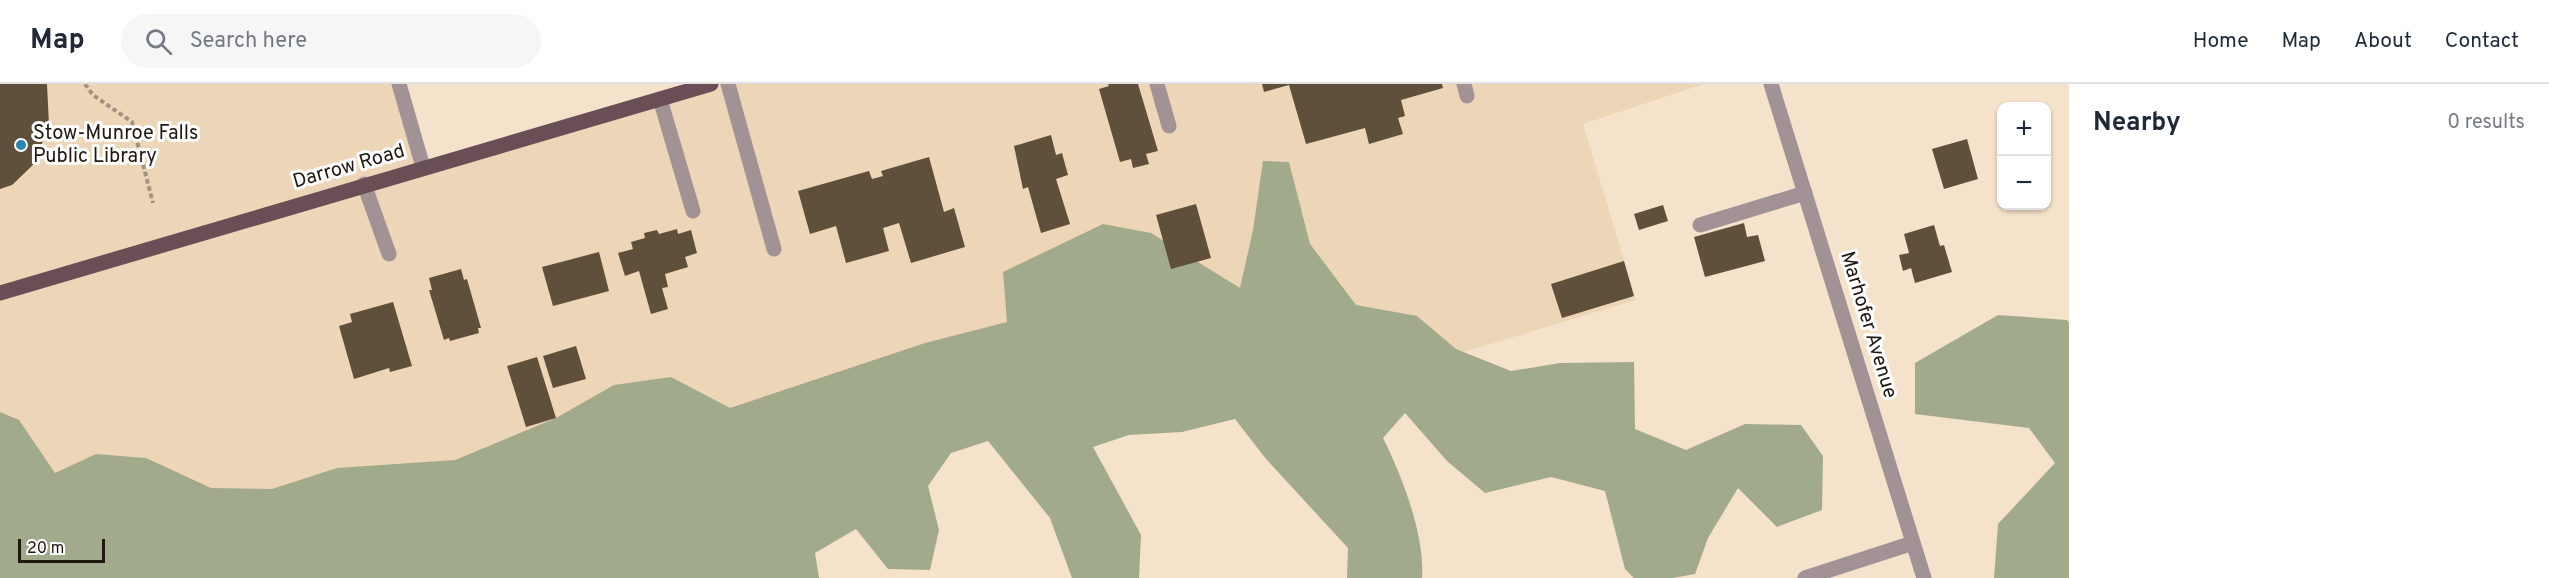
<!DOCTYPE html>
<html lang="en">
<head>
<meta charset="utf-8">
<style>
  body { margin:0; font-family:Overpass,sans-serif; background:#f6f6f7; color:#1f2937 }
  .controls { position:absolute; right:18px; top:18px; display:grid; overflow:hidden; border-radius:12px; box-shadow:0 2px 4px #0004 }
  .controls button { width:54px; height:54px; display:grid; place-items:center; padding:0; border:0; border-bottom:2px solid #e0e1e3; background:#fff; color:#1f2937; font:30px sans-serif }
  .scale { position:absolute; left:18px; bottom:15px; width:87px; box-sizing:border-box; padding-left:6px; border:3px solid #1e180f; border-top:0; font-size:16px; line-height:21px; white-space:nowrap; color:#1e180f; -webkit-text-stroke:4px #fff; paint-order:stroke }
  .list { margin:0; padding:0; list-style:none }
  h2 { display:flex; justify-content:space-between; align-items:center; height:78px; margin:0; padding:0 24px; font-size:26px }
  h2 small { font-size:20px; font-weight:400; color:#747a83 }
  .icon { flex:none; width:33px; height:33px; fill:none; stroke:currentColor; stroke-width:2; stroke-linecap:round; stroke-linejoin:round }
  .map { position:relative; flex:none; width:2069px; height:494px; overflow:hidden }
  header { display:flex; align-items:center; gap:36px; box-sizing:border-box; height:84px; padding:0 30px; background:#fff; border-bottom:2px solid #e0e1e3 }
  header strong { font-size:28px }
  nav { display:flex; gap:33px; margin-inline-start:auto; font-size:21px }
  .search { width:420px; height:54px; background:#f6f6f7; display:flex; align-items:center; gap:15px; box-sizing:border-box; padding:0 21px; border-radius:33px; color:#747a83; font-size:22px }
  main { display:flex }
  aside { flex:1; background:#fff }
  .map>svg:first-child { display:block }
</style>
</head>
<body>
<header>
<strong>Map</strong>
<div class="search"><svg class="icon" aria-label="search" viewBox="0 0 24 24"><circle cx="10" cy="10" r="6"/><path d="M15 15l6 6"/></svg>Search here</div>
<nav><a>Home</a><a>Map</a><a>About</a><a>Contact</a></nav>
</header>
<main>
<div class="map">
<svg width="2069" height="494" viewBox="0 0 2069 494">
  <rect width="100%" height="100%" fill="#f5e2ca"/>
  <path fill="#edd6b7" d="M 0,0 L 399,0 L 423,83 L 711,0 L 1704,0 L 1583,40 L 1636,216 L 1318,312 L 1279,219 L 85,494 L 0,494 Z"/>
  <path fill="#a2aa8c" d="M 1263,77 L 1289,78 L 1310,160 L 1356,221 L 1417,232 L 1456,265 L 1511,287 L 1560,279 L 1634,278 L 1635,345 L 1686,366 L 1745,340 L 1801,341 L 1823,372 L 1822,426 L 1777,443 L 1738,404 L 1708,454 L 1695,490 L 1673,494 L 1634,494 L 1625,485 L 1605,407 L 1551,393 L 1485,409 L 1447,377 L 1405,329 L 1383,354 C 1402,392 1425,451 1422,494 L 1347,494 L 1348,464 L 1266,375 L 1235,335 L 1182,348 L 1129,351 L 1093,363 L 1141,451 L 1139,494 L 1072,494 L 1050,434 L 988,357 L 951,369 L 928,402 L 939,446 L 930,486 L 888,485 L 856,445 L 815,469 L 819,494 L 0,494 L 0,328 L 19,336 L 55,389 L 96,370 L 146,374 L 211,404 L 272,405 L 337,384 L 455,376 L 556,334 L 614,301 L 671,293 L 730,324 L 925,259 L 1007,238 L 1003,188 L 1103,140 L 1151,149 L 1240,204 L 1253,146 Z
    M 1998,231 L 2067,236 L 2069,239 L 2069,494 L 1994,494 L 1998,440 L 2055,379 L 2029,344 L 1915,330 L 1915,279 Z"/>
  <path fill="#5f4f3b" d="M 0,0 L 47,0 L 49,41 L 34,80 L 12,101 L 0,105 Z
    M 1108,0 L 1138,0 L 1158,67 L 1146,70 L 1149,80 L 1133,84 L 1131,75 L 1120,78 L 1099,5 L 1109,2 Z
    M 1262,0 L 1442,0 L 1443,4 L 1401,16 L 1405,32 L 1398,34 L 1403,50 L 1369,60 L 1365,44 L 1306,60 L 1289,1 L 1264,8 Z
    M 1051,51 L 1056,71 L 1062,69 L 1068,91 L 1056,95 L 1070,140 L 1041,149 L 1028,103 L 1023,105 L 1014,62 Z
    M 1967,55 L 1978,95 L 1944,105 L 1932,65 Z
    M 929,73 L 944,128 L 954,124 L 965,163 L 911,179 L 899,139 L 883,144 L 889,167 L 846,179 L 836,142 L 810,150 L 798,107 L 869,87 L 872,95 L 883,92 L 881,87 Z
    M 1196,120 L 1211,174 L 1171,185 L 1156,131 Z
    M 1663,121 L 1668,137 L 1639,146 L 1634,130 Z
    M 1744,139 L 1747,153 L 1758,151 L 1765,177 L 1705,193 L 1694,153 Z
    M 1934,141 L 1940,162 L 1944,161 L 1952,188 L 1915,199 L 1911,184 L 1903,187 L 1899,171 L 1909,169 L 1904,150 Z
    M 677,145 L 678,150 L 691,146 L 697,169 L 685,173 L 688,183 L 665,190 L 668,203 L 662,204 L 668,225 L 651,230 L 639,187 L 625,192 L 618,169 L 633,165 L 631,158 L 645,154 L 644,149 L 657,146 L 659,150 Z
    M 599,168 L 609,207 L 553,222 L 542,183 Z
    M 1624,177 L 1634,212 L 1562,234 L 1551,200 Z
    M 461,185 L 464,196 L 467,195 L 481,244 L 478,244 L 479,249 L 450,257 L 449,254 L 444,256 L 429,206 L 432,206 L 429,194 Z
    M 393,218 L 412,282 L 390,288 L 389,284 L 354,295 L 339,242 L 352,238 L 350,230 Z
    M 576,262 L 586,295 L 553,304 L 543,272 Z
    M 537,273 L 556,334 L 526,343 L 507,282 Z"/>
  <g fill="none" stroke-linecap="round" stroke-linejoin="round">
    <path stroke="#a09381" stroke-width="4" stroke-dasharray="4.5 3" stroke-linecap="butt" d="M 85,0 L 93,11 L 132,38 L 153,119"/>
    <path stroke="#a29296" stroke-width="15" d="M 728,0 L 774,165
      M 1157,0 L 1169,42
      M 1464,0 L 1467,12
      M 660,15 L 693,127
      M 364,100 L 389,170
      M 1700,141 L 1805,109"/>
    <path stroke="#a29296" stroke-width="15" d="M 399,0 L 423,83
      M 1771,0 L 1924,494
      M 1805,494 L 1913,459"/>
    <path stroke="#694f55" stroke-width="15" d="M 0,209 L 711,0"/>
  </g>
  <circle fill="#2a86b3" stroke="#fff" stroke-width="2" cx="21" cy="61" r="6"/>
  <g text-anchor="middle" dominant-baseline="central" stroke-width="6" stroke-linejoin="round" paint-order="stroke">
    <g font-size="20" fill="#1e180f" stroke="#fff" text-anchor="start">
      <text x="33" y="50">Stow-Munroe Falls<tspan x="33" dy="23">Public Library</tspan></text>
    </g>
    <g font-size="20" fill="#1e180f" stroke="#fff">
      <text transform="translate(349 83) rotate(-16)">Darrow Road</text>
      <text transform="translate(1868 241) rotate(73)">Marhofer Avenue</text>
    </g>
  </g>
</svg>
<div class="controls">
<button>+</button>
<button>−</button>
</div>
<div class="scale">20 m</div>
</div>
<aside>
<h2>Nearby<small>0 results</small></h2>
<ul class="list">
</ul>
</aside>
</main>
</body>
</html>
